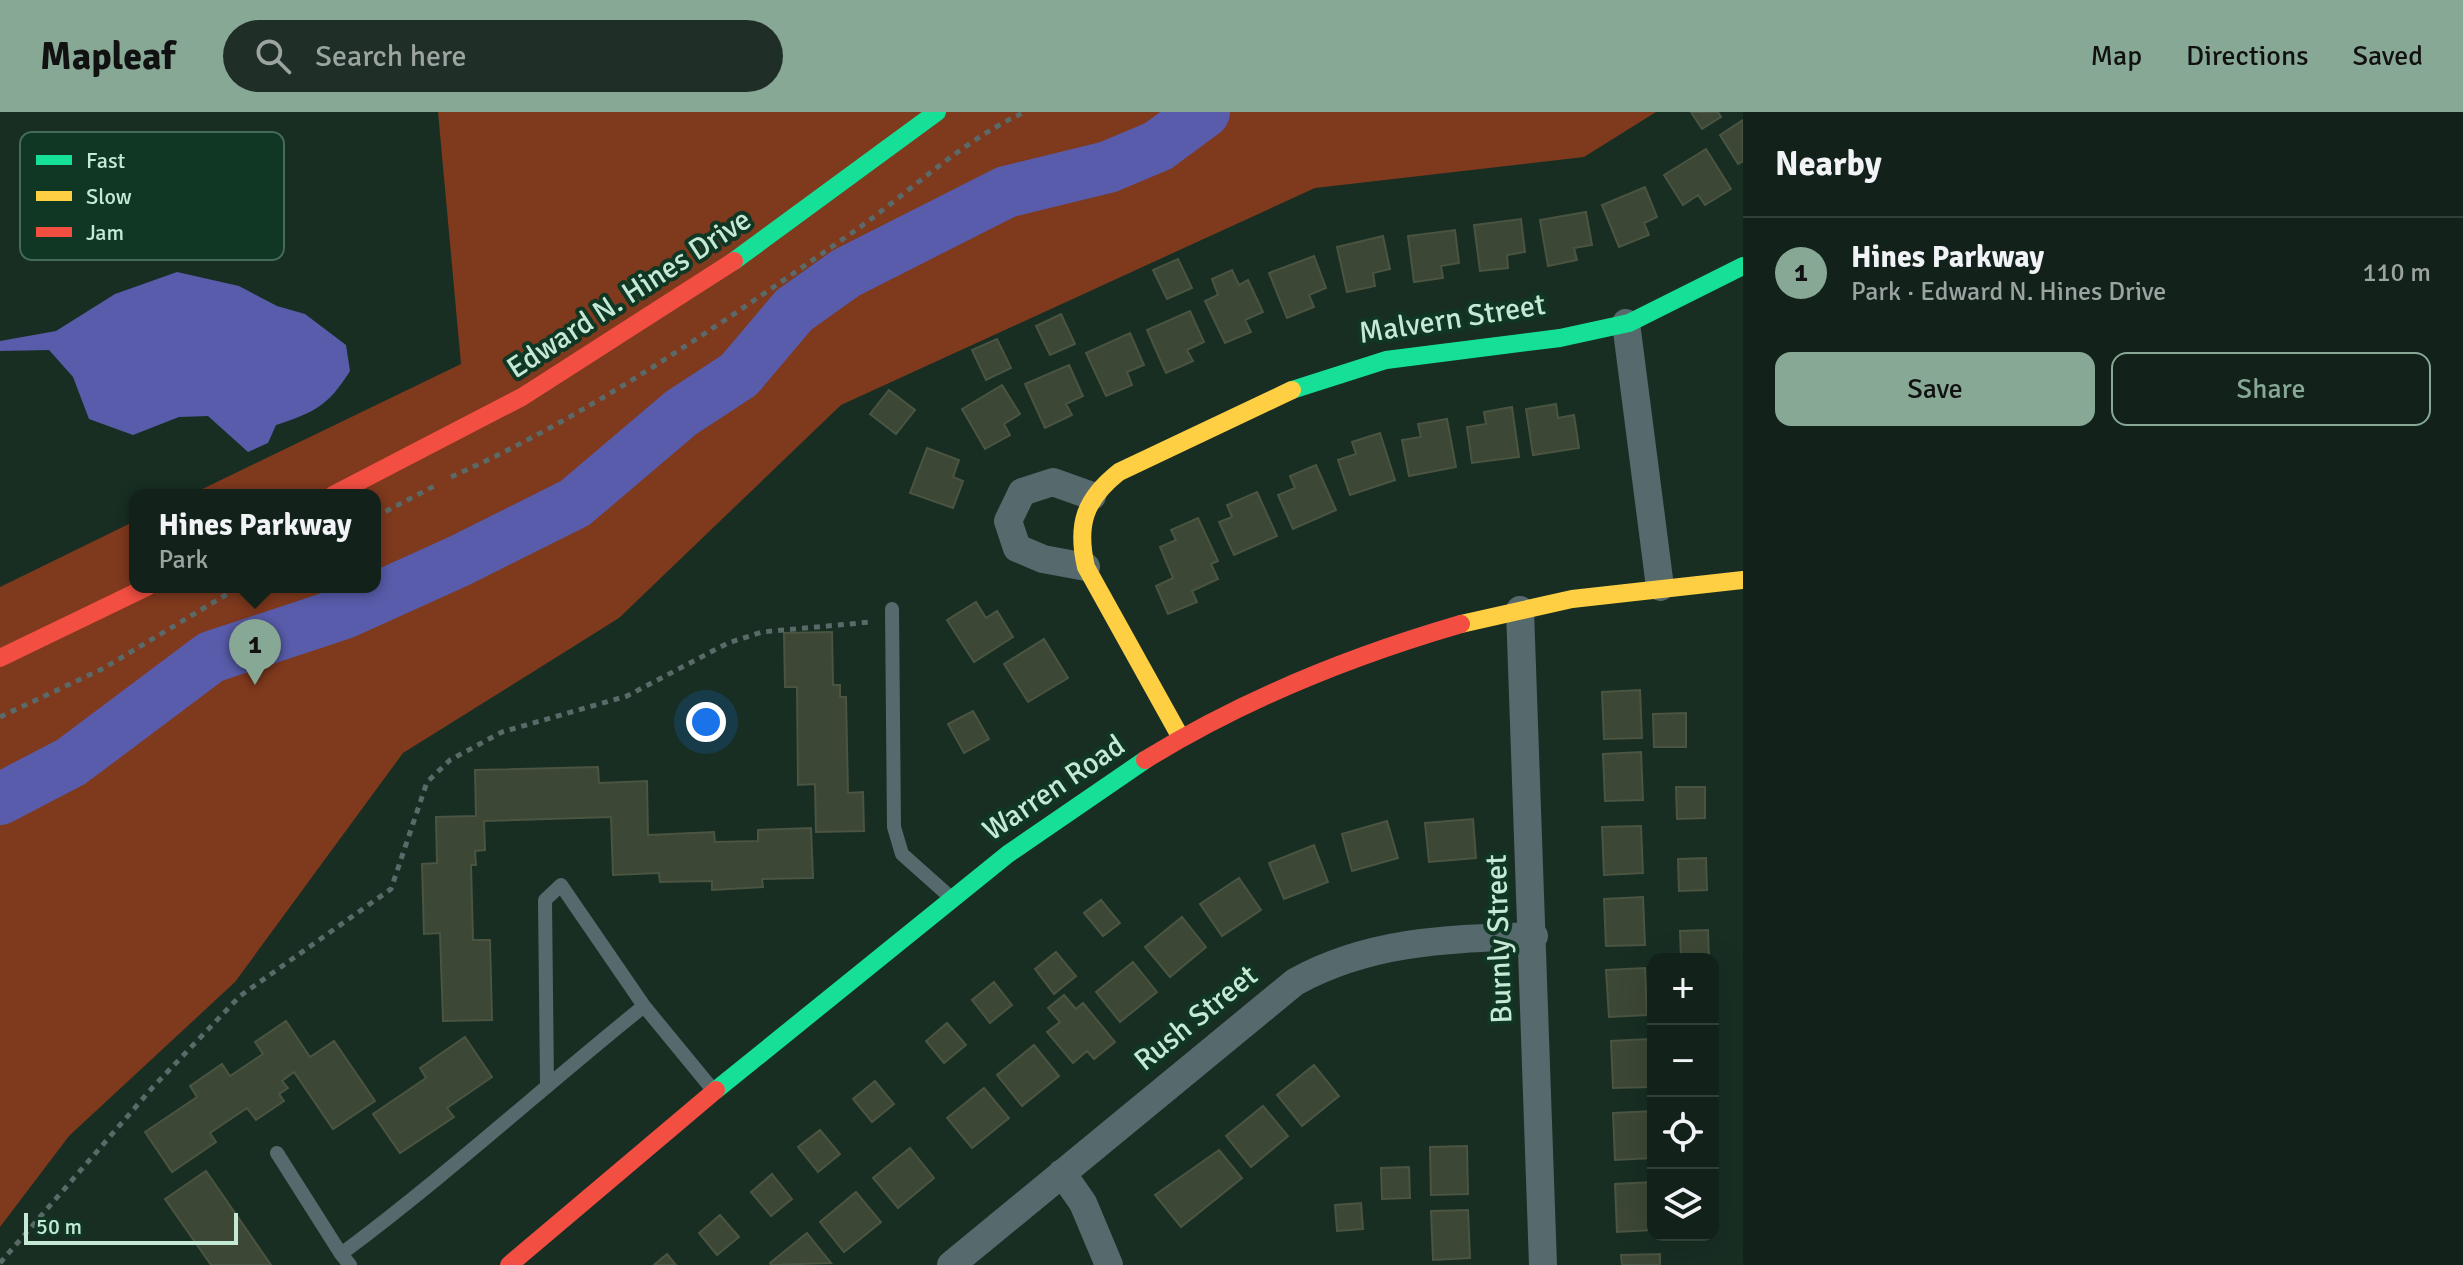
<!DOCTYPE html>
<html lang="en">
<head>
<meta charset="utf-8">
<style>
  body { margin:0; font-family:Signika,sans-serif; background:#1f2f27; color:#f1f3f6 }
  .controls { position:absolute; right:24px; bottom:24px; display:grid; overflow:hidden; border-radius:16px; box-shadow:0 8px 32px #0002 }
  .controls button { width:72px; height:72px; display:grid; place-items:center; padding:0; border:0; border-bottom:2px solid #313f39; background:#12221a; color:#f1f3f6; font:40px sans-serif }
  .scale { position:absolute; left:24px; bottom:20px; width:214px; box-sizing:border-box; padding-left:8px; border:4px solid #c5e9d4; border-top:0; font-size:22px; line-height:28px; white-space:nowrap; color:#c5e9d4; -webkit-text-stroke:6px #0f3724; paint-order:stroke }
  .you { position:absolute; left:706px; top:610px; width:28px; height:28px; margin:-20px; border:6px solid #fff; border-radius:50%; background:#1a73e8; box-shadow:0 0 0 12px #1a73e833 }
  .badge { display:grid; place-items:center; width:52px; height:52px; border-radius:50%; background:#88a896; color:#111; font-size:26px; font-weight:700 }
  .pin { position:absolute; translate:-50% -66px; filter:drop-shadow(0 2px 4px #0008) }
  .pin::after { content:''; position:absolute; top:42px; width:28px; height:24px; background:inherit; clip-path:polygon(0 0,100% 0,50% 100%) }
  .popup { position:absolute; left:129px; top:377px; width:252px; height:104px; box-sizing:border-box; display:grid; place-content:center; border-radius:16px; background:#12221a; filter:drop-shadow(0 2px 6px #0005); font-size:26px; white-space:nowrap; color:#9ca4a2 }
  .popup b { font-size:30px; color:#f1f3f6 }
  .popup::after { content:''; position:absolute; left:50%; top:100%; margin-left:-16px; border:16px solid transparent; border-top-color:#12221a }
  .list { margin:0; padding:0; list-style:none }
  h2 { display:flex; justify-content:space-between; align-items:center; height:104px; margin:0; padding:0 32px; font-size:34px }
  h2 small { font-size:26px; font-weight:400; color:#9ca4a2 }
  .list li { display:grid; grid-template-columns:52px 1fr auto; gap:24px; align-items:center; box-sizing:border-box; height:112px; padding:0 32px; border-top:2px solid #313f39 }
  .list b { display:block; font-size:30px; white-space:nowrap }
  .list p { margin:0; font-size:26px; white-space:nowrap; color:#9ca4a2 }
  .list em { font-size:26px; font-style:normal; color:#9ca4a2 }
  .actions { display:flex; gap:16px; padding:24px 32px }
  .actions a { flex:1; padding:18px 0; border:2px solid #88a896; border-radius:16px; text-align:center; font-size:28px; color:#88a896 }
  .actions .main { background:#88a896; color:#111 }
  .icon { flex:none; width:44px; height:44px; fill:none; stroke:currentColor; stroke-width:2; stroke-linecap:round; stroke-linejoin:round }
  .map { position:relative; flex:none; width:1743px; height:1153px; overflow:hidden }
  header { display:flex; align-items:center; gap:48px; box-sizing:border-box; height:112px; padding:0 40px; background:#88a896; color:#111 }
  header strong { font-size:38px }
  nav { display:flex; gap:44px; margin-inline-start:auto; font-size:28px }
  .search { width:560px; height:72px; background:#1f2f27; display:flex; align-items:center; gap:20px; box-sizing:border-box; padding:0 28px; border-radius:44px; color:#9ca4a2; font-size:30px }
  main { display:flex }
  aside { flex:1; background:#12221a }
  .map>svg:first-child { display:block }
</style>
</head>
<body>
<header>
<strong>Mapleaf</strong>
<div class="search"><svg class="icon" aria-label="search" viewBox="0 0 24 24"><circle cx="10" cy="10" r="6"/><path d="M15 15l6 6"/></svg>Search here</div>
<nav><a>Map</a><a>Directions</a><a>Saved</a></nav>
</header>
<main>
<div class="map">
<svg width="1743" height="1153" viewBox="0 0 1743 1153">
  <rect width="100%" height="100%" fill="#182e23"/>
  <path fill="#7f391d" d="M 438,0 L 1656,0 L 1584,45 L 1315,76 L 841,293 L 619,506 L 403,641 L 235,870 L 69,1024 L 0,1115 L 0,475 L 135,409 L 135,475 L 375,475 L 375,383 L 190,383 L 461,252 Z"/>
  <path fill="#585caa" d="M 177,160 L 239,174 L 277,194 L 305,202 L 346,233 L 350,259 C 328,294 315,300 276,313 L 268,331 L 248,340 L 208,304 L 179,305 L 133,323 L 89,307 L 73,265 L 49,238 L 0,239 L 0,229 L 56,219 L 115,182 Z"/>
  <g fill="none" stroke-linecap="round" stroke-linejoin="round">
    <path stroke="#585caa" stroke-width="52" d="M 0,687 L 71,650 L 211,545 L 344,501 L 459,449 L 575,391 L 681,301 L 739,263 L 794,198 L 846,161 L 1006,80 L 1108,55 L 1158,34 L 1204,0"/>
  </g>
  <path fill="#3c4736" stroke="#4a5441" stroke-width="2" d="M 1691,0 L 1718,0 L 1721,5 L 1702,17 Z
    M 1743,8 L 1743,49 L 1738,52 L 1720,23 Z
    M 1706,37 L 1731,77 L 1705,93 L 1698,83 L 1683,93 L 1664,63 Z
    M 1645,75 L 1657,105 L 1644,111 L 1649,123 L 1619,135 L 1602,93 Z
    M 1586,100 L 1592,133 L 1574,136 L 1577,148 L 1548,154 L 1540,108 Z
    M 1521,107 L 1525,140 L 1507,143 L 1508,156 L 1480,159 L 1474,113 Z
    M 1455,118 L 1459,151 L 1441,154 L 1443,166 L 1414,170 L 1408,124 Z
    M 1383,124 L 1390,157 L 1373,161 L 1375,174 L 1347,180 L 1337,135 Z
    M 1314,144 L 1326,176 L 1309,183 L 1314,195 L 1287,206 L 1269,161 Z
    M 1178,147 L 1192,176 L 1167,187 L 1153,158 Z
    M 1232,158 L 1239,173 L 1248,168 L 1263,200 L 1245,208 L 1251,220 L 1225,231 L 1205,189 L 1218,183 L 1212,167 Z
    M 1190,199 L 1204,230 L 1187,238 L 1193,249 L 1166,261 L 1147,218 Z
    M 1061,202 L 1075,232 L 1050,243 L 1036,214 Z
    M 1130,221 L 1144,253 L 1127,260 L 1132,273 L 1106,284 L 1086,241 Z
    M 997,227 L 1011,256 L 986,268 L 972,238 Z
    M 1069,253 L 1083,284 L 1066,292 L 1072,303 L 1045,316 L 1025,272 Z
    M 1002,273 L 1020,302 L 1004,312 L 1010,323 L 985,337 L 962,297 Z
    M 889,278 L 915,298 L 896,322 L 870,302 Z
    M 1556,292 L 1558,306 L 1574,303 L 1579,336 L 1533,343 L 1526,297 Z
    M 1512,295 L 1519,345 L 1472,351 L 1467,315 L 1486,312 L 1484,300 Z
    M 1447,307 L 1456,355 L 1409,364 L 1402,328 L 1421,325 L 1418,312 Z
    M 1380,321 L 1395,368 L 1350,383 L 1338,348 L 1356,342 L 1352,330 Z
    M 927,336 L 959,348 L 953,365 L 963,369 L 953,396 L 910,381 Z
    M 1316,353 L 1336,398 L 1293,417 L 1278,383 L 1295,376 L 1290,364 Z
    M 1257,380 L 1277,424 L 1234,443 L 1219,410 L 1232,405 L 1227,393 Z
    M 1198,406 L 1218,449 L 1211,452 L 1218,467 L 1192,479 L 1197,490 L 1168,502 L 1156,474 L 1173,466 L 1160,435 L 1176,428 L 1171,418 Z
    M 976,490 L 986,506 L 997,499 L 1013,525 L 974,550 L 947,508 Z
    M 832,520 L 833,573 L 840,573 L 840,585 L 846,585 L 848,681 L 863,680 L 864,719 L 816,720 L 815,672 L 798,673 L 797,575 L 785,575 L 784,521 Z
    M 1044,527 L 1068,566 L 1028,590 L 1004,552 Z
    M 1640,578 L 1642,626 L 1604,627 L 1602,580 Z
    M 973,599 L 989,627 L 964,641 L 948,612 Z
    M 1686,601 L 1686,635 L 1654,635 L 1653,602 Z
    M 1641,640 L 1643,688 L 1605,689 L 1603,642 Z
    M 598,655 L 599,671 L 647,669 L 648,723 L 714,720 L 715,730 L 758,729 L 758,718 L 811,716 L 813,766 L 762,767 L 763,775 L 712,778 L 712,769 L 660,770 L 659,761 L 613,763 L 611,705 L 484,709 L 485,738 L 475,739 L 476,753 L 471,753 L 473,828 L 490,828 L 492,908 L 443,909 L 440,821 L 424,822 L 422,752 L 437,751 L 436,705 L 476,704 L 475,658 Z
    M 1676,675 L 1705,675 L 1705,706 L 1677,707 Z
    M 1473,707 L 1476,746 L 1429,750 L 1425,711 Z
    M 1387,709 L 1398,746 L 1352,759 L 1342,722 Z
    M 1641,714 L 1643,761 L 1604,763 L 1602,715 Z
    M 1314,733 L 1328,770 L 1284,787 L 1269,751 Z
    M 1706,746 L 1707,778 L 1679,779 L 1678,747 Z
    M 1239,766 L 1261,798 L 1222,824 L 1200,792 Z
    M 1643,785 L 1645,833 L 1606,834 L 1604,787 Z
    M 1101,788 L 1120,811 L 1103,824 L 1084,801 Z
    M 1182,805 L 1206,835 L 1170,865 L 1145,835 Z
    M 1708,818 L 1709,847 L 1681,847 L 1680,819 Z
    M 1056,840 L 1076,864 L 1054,882 L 1035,857 Z
    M 1133,850 L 1157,880 L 1120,910 L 1096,880 Z
    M 1645,856 L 1647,903 L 1609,905 L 1606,858 Z
    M 994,870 L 1012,893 L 990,911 L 972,888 Z
    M 1064,883 L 1076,897 L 1083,891 L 1115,930 L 1094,947 L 1087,939 L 1073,951 L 1047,920 L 1060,910 L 1048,896 Z
    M 1713,886 L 1715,886 L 1715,917 L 1713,917 Z
    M 286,909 L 310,945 L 334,929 L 375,989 L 333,1017 L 294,960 L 282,969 L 288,976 L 279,982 L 284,989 L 256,1008 L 247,996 L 210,1021 L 216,1030 L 172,1060 L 145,1020 L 197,985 L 190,974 L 222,952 L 230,964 L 263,942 L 255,930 Z
    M 947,911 L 966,933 L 944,951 L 926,929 Z
    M 465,925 L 492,965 L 447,996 L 454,1005 L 400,1041 L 373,1002 L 426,966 L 420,956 Z
    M 1649,927 L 1651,975 L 1613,976 L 1611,929 Z
    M 1034,933 L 1059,964 L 1022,994 L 997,963 Z
    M 1314,953 L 1339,984 L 1302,1014 L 1277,983 Z
    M 875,969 L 894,992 L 872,1010 L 853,987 Z
    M 984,976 L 1009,1006 L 972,1036 L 947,1006 Z
    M 1263,994 L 1288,1024 L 1251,1055 L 1226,1024 Z
    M 1653,999 L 1653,1046 L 1615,1048 L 1613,1001 Z
    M 820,1018 L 840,1042 L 818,1060 L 798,1035 Z
    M 1467,1034 L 1468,1082 L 1431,1083 L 1430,1035 Z
    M 910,1036 L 934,1066 L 898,1096 L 873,1066 Z
    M 1219,1038 L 1242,1066 L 1181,1115 L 1155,1083 Z
    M 1409,1055 L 1410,1086 L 1382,1087 L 1381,1056 Z
    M 206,1059 L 271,1153 L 211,1153 L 165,1087 Z
    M 772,1062 L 792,1087 L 771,1104 L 751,1080 Z
    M 1653,1070 L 1653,1118 L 1617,1120 L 1615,1072 Z
    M 856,1080 L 881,1110 L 844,1140 L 820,1110 Z
    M 1361,1091 L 1363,1117 L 1337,1119 L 1335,1093 Z
    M 1468,1098 L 1470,1146 L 1433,1148 L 1431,1099 Z
    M 720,1103 L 739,1125 L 717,1143 L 699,1121 Z
    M 807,1121 L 831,1151 L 771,1153 L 770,1151 Z
    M 667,1142 L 676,1153 L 654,1153 Z
    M 1660,1142 L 1660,1153 L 1622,1153 L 1621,1143 Z"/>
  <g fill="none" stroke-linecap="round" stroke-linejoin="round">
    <path stroke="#596a69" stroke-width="5" stroke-dasharray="6 6" stroke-linecap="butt" d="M 451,365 C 595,301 726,208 856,118 C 912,78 963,28 1025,0
      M 375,405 L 438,372
      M 0,605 L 104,556 L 239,475
      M 0,1151 L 153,975 L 240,884 L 391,777 L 427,670 L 450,648 L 502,620 L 627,584 L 728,531 L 762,520 L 871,510"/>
    <path stroke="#56696c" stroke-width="14" d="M 892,497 L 894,715 L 902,742 L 948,783
      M 547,971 L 545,788 L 561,773 L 644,894
      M 277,1041 L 341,1142
      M 350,1153 L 341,1142 C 446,1064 542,976 644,894 L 713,978"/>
    <path stroke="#56696c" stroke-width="28" d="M 1626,211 L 1660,475
      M 1086,455 L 1043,447 L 1017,436 L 1008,409 L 1022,380 L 1053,370 L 1092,384
      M 1520,498 L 1543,1153
      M 1062,1061 L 1083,1091 L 1109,1153
      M 951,1153 L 1295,870 C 1371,828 1450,827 1534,824"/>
    <path stroke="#16e098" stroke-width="18" d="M 734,149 L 937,0
      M 1292,278 L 1386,248 L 1560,226 L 1629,211 L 1743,154
      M 716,978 L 1008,742 L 1145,648"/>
    <path stroke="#ffcf43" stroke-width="18" d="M 1461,512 L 1572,487 L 1743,468
      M 1181,626 L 1086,455 C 1076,412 1085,387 1119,360 L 1292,278"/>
    <path stroke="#f24e42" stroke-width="18" d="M 333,383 L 522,285 L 734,149
      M 0,546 L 147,475
      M 1145,648 C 1242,588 1351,544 1461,512
      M 509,1153 L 716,978"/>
  </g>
  <g text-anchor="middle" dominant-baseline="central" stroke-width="8" stroke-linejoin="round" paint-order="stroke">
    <g font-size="30" fill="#c5e9d4" stroke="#0f3724">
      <text transform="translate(629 182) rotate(-33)">Edward N. Hines Drive</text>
      <text transform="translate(1452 207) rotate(-9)">Malvern Street</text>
      <text transform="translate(1054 676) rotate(-34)">Warren Road</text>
      <text transform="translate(1499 827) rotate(-92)">Burnly Street</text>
      <text transform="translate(1196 906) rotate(-39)">Rush Street</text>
    </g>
  </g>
  <rect x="20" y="20" width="264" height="128" rx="12" fill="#0f3724" stroke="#466c59" stroke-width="2"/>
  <rect x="36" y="43" width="36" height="10" fill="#16e098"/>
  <rect x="36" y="79" width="36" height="10" fill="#ffcf43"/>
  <rect x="36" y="115" width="36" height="10" fill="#f24e42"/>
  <g font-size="22" fill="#c5e9d4">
    <text x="86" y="56">Fast</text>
    <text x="86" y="92">Slow</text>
    <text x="86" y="128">Jam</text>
  </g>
</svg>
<div class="controls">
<button>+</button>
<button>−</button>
<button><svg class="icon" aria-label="locate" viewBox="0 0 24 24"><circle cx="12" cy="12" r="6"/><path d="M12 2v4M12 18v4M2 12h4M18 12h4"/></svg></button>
<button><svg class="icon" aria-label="layers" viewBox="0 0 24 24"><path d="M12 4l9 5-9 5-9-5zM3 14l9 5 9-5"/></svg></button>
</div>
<div class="scale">50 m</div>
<div class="you"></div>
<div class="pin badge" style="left:255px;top:573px">1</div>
<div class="popup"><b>Hines Parkway</b>Park</div>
</div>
<aside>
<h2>Nearby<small></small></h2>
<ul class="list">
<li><span class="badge">1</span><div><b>Hines Parkway</b><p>Park · Edward N. Hines Drive</p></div><em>110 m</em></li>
</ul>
<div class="actions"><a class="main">Save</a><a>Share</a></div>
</aside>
</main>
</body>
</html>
